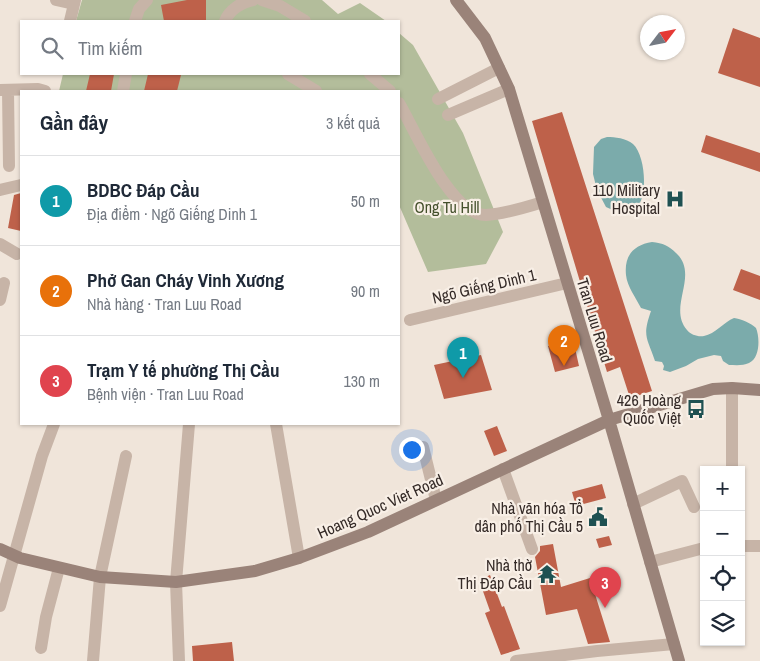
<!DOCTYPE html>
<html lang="vi">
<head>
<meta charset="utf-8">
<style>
  body { margin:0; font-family:"Archivo Narrow",sans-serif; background:#f2f2f3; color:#1f2937 }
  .controls { position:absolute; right:15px; bottom:15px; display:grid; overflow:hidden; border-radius:0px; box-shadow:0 1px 4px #0004 }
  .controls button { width:45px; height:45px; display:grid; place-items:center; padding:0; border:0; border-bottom:1px solid #e0e1e3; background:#fff; color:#1f2937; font:25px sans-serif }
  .compass { position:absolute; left:640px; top:15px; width:45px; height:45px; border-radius:50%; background:#fff; box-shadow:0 1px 4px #0004; rotate:58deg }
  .you { position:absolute; left:411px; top:449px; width:18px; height:18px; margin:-12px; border:4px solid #fff; border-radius:50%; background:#1a73e8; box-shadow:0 0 0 8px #1a73e833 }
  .badge { display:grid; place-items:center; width:32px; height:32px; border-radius:50%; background:#1f5152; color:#fff; font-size:16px; font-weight:700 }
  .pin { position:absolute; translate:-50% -41px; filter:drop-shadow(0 1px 2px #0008) }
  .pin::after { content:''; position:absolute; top:26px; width:18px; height:15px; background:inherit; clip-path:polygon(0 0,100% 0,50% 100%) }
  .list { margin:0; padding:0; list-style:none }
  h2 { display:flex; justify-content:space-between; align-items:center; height:65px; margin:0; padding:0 20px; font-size:21px }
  h2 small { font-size:16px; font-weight:400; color:#747a83 }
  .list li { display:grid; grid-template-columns:32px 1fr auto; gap:15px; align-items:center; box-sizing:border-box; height:90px; padding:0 20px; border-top:1px solid #e0e1e3 }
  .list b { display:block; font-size:19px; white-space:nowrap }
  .list p { margin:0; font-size:16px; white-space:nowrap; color:#747a83 }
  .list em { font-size:16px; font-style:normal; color:#747a83 }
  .icon { flex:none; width:28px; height:28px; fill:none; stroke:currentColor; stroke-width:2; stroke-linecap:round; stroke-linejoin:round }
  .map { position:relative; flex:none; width:760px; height:661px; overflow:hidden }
  .search { position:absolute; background:#fff; box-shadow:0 1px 4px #0004; left:20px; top:20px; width:380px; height:55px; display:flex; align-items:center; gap:12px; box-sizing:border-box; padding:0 18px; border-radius:0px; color:#747a83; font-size:19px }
  .panel { position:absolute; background:#fff; box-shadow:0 1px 4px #0004; left:20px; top:90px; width:380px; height:335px; border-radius:0px }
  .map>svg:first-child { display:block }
</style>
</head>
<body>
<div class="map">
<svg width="760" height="661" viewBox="0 0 760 661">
  <rect width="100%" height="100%" fill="#f0e5da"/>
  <path fill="#b3bd9b" d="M 82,0 L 322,0 L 338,14 L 360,3 L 386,21 L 76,21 Z
    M 399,33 L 413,45 L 463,133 L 503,232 L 486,264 L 428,272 L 399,205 L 399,91 L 59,91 L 63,74 L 399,74 Z"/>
  <path fill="#7babab" d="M 607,137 C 615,137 626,138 633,144 C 645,155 648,193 638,206 C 635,211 630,213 626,216 L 606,207 L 597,190 L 593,174 L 594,147 L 601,139 Z
    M 652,242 C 663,243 669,246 676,253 C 700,275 667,307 687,330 C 691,335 698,337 704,336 C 715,334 724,322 734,318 C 741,319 751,323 756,328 C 760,338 760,358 749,363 C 743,366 735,365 729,365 L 723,361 L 721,356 L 714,355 L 698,359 L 686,366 L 670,372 L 663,370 L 664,366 L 662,362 L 655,361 C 647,337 642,337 651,311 L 641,308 C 636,298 627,286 626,275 C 624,255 634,245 652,242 Z"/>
  <path fill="#be614a" d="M 187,0 L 206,0 L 206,20 L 164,21 L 161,5 Z
    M 733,28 L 760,38 L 760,87 L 718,73 Z
    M 90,74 L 114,74 L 111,91 L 86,91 Z
    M 148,74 L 181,75 L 177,91 L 144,91 Z
    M 562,112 L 652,391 L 630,398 L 620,367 L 607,372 L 532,121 Z
    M 706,135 L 760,153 L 760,172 L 701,152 Z
    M 21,193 L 21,231 L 8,228 L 14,195 Z
    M 741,269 L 760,276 L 760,300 L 733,290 Z
    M 573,339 L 579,366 L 555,372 L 548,346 Z
    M 481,355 L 492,390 L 444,399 L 434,365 Z
    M 497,426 L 507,451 L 494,456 L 484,431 Z
    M 602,484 L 606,498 L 576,506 L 572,492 Z
    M 609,536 L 612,545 L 599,548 L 596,539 Z
    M 553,544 L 561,587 L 590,578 L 610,642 L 588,644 L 577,609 L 546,615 L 535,557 L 540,551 L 540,546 Z
    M 490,575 L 502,607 L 504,606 L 520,649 L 501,655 L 485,613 L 490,611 L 479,580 Z
    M 232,642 L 234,661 L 193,661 L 192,646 Z"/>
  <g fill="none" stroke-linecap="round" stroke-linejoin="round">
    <path stroke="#c7b4a7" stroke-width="12" d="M 56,0 L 74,4
      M 262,0 L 280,6 L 305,21
      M 70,21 L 75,0
      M 135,21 L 139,9 L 147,0
      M 225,21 C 229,10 242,2 253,0
      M 288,74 L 316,91
      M 370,74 L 390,91
      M 0,90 L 38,89 L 45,91
      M 8,90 L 9,166
      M 123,91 L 126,74
      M 438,99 L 499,68
      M 399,103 C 415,130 451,216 486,215 C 502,214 527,207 543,202
      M 448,115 L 509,89
      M 0,190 L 21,185
      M 0,244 L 17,254
      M 0,300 L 4,283
      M 410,320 L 567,283
      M 732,388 L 732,470
      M 276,424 L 299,558
      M 423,447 L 436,500
      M 503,469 L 532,549
      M 633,504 L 682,481 L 694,507
      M 741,546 L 760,546
      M 650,562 L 704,548
      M 0,606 L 42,456 L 54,424
      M 41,648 L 46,617 L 59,568
      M 93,661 L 100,577 L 126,456
      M 179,661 L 176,582 L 189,424
      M 516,661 L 597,651 L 674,644"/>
    <path stroke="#9a8379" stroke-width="12" d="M 456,0 L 485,38 L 509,89 L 609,420 L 679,661
      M 0,549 L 20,558 L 100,577 L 176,582 L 255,571 L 299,558 L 368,532 L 609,420 L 713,389 L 732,388 L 760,390"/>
  </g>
  <defs>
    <g id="hospital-bare" transform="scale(1.5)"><path d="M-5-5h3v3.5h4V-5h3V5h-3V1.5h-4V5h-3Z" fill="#1f5152" stroke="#f8efe6" stroke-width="2.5" paint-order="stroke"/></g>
    <g id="bus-bare" transform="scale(1.5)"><path d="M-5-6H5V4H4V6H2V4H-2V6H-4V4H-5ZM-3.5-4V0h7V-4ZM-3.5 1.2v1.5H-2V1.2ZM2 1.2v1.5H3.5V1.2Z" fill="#1f5152" stroke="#f8efe6" stroke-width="2.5" paint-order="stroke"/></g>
    <g id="civic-bare" transform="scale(1.5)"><path d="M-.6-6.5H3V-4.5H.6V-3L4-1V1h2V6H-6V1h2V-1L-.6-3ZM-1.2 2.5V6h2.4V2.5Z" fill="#1f5152" stroke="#f8efe6" stroke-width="2.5" paint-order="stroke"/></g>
    <g id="temple-bare" transform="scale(1.5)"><path d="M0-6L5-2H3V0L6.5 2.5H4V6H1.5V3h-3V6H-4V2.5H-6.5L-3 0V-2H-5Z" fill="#1f5152" stroke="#f8efe6" stroke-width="2.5" paint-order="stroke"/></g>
  </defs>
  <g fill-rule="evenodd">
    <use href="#hospital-bare" x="675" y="199"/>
    <use href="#bus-bare" x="696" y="409"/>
    <use href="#civic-bare" x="598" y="517"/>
    <use href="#temple-bare" x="547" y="574"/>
  </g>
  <g text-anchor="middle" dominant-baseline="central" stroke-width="4.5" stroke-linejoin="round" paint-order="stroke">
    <g font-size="16" fill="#342a27" stroke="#f8efe6" text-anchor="end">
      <text x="660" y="190">110 Military<tspan x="660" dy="18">Hospital</tspan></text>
      <text x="681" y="400">426 Hoàng<tspan x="681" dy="18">Quốc Việt</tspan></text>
      <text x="583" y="508">Nhà văn hóa Tổ<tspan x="583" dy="18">dân phố Thị Cầu 5</tspan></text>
      <text x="532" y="565">Nhà thờ<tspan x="532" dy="18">Thị Đáp Cầu</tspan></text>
    </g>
    <g font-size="16" fill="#44502c" stroke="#f8efe6">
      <text x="447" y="207">Ong Tu Hill</text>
    </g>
    <g font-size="16" fill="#342a27" stroke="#f8efe6">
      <text transform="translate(484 286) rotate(-13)">Ngõ Giếng Dinh 1</text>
      <text transform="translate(595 320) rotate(73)">Tran Luu Road</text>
      <text transform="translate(380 506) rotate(-24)">Hoang Quoc Viet Road</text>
    </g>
  </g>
</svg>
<div class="controls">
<button>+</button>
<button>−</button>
<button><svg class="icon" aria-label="locate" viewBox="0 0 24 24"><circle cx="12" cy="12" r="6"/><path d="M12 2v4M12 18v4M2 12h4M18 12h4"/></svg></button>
<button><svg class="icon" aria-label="layers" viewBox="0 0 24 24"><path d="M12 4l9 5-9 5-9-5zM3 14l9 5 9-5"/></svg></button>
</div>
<svg class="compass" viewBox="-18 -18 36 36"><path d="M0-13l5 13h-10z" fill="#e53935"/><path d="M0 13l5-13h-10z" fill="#747a83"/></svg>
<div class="you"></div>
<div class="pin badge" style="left:463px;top:378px;background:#0f9aa8">1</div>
<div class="pin badge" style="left:564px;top:366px;background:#e8710a">2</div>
<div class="pin badge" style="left:605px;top:608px;background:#e0444e">3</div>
<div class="search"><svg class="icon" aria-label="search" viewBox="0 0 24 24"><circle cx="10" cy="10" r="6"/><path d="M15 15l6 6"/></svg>Tìm kiếm</div>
<section class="panel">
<h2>Gần đây<small>3 kết quả</small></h2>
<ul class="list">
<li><span class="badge" style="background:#0f9aa8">1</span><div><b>BDBC Đáp Cầu</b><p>Địa điểm · Ngõ Giếng Dinh 1</p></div><em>50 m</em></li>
<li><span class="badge" style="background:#e8710a">2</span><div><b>Phở Gan Cháy Vinh Xương</b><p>Nhà hàng · Tran Luu Road</p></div><em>90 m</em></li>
<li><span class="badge" style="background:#e0444e">3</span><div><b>Trạm Y tế phường Thị Cầu</b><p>Bệnh viện · Tran Luu Road</p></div><em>130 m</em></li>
</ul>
</section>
</div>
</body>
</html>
